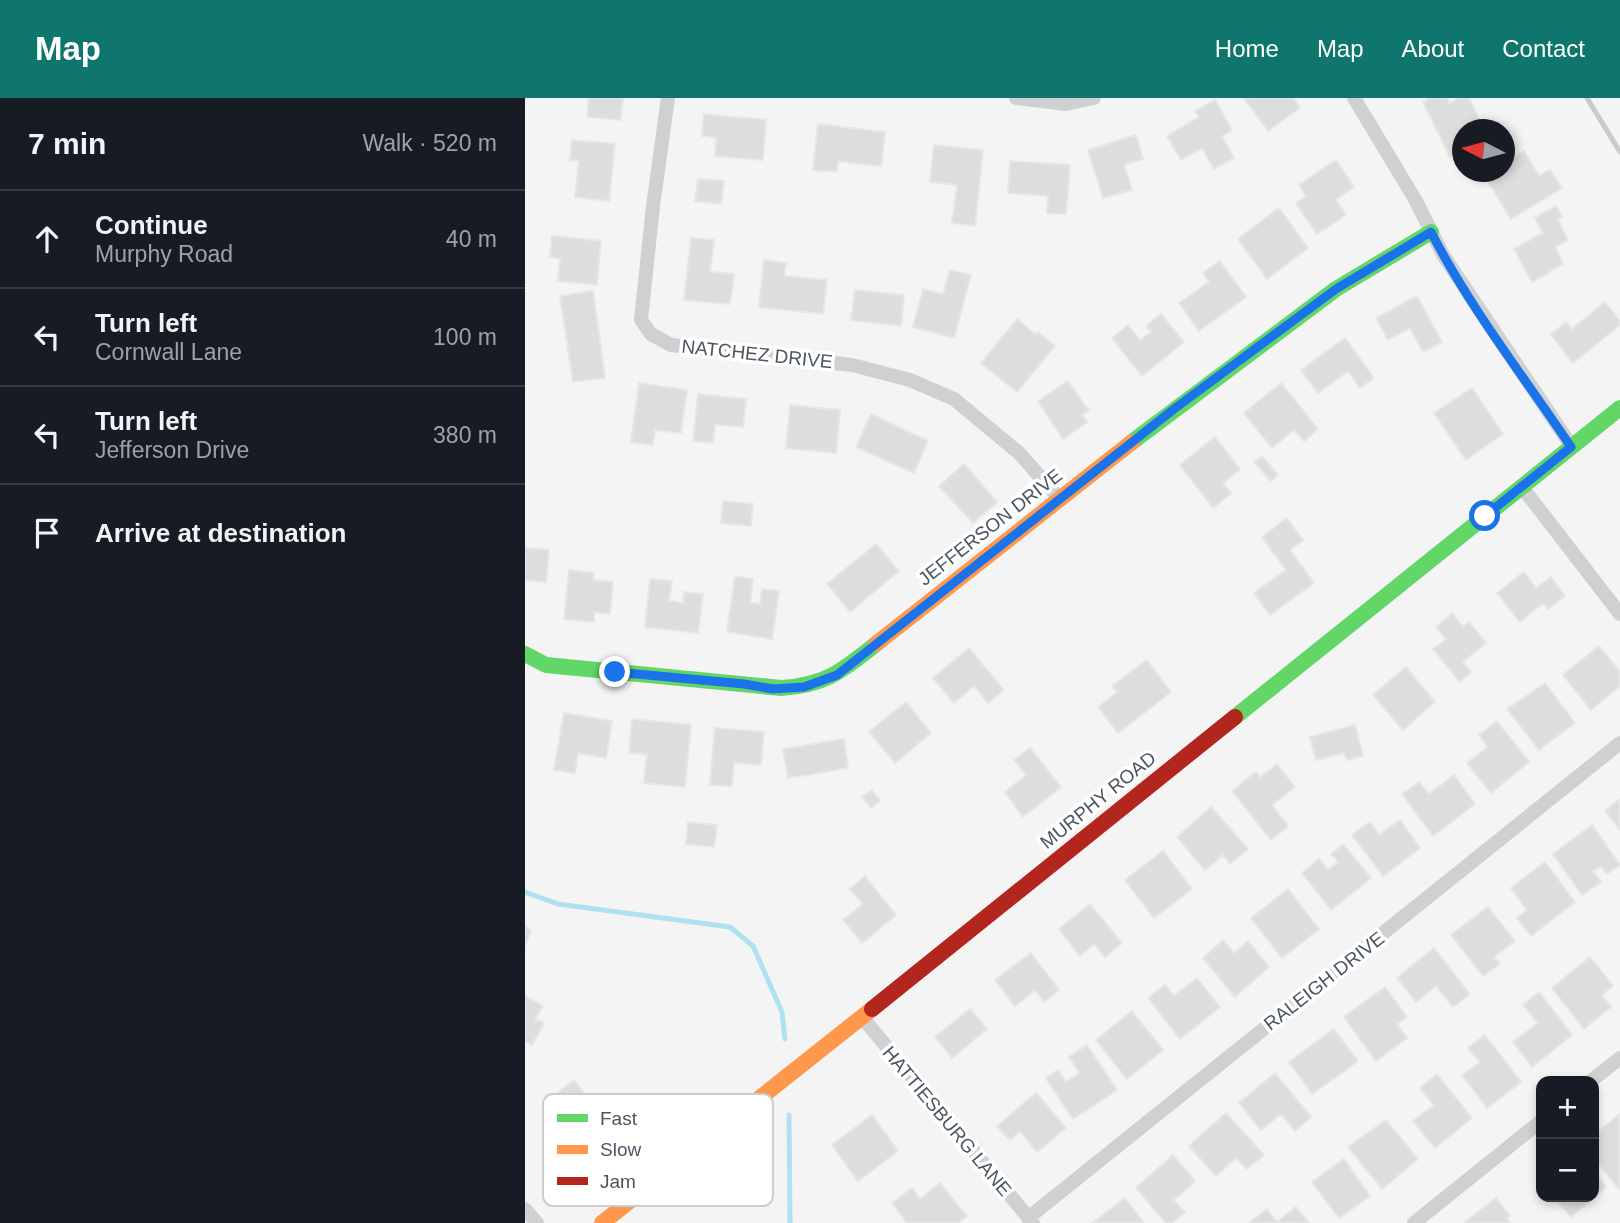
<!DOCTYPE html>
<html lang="en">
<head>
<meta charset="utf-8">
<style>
  body { margin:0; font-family:Helvetica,sans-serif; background:#242831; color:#f1f3f6 }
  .controls { position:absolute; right:21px; bottom:21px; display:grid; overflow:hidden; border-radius:14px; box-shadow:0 4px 10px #0003 }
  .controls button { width:63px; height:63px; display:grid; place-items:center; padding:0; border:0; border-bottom:2px solid #363941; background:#171b24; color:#f1f3f6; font:35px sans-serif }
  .compass { position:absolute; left:927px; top:21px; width:63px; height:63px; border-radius:50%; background:#171b24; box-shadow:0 4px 10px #0003; rotate:276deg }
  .stop { position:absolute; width:21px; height:21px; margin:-16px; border:5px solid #1a73e8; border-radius:50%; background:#fff }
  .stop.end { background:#1a73e8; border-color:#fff; box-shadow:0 2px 7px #0008 }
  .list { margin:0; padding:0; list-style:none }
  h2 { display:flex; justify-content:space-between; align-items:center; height:91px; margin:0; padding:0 28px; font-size:30px }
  h2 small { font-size:23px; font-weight:400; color:#9ea1a6 }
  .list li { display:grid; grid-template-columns:46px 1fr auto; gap:21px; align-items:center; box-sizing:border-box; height:98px; padding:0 28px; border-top:2px solid #363941 }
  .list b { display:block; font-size:26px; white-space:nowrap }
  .list p { margin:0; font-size:23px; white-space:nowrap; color:#9ea1a6 }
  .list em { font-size:23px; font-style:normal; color:#9ea1a6 }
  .icon { flex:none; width:38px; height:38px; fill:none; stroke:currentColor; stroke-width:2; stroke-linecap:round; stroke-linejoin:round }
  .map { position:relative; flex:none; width:1095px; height:1125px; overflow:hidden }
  header { display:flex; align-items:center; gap:42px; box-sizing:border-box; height:98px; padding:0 35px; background:#0f766e; color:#fff }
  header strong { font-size:33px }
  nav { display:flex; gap:38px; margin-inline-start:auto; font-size:24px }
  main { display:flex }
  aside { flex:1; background:#171b24 }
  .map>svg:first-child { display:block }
</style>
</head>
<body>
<header>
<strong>Map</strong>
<nav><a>Home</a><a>Map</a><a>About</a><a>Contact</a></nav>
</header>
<main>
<aside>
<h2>7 min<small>Walk · 520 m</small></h2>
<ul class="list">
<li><svg class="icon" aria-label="ahead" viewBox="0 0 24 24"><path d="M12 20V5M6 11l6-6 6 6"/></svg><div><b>Continue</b><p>Murphy Road</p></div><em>40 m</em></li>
<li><svg class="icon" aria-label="left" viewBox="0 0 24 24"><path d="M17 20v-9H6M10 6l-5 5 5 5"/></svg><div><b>Turn left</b><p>Cornwall Lane</p></div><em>100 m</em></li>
<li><svg class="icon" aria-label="left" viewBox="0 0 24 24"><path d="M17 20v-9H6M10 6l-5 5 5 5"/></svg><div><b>Turn left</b><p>Jefferson Drive</p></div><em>380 m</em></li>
<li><svg class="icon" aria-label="arrive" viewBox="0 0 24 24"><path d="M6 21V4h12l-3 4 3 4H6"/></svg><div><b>Arrive at destination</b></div></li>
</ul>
</aside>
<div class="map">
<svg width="1095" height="1125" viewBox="0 0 1095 1125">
  <rect width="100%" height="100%" fill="#f4f4f4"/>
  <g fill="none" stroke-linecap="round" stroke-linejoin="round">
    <path stroke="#aee2f0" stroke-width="5" d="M 0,794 L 33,806 L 205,829 L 228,848 L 257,914 L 260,941
      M 264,1017 L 265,1125"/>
  </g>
  <path fill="#ddddde" stroke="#e5e6e7" stroke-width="2" d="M 64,0 L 98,0 L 95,22 L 62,19 Z
    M 719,0 L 768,0 L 775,10 L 743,33 Z
    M 905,0 L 922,0 L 924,5 L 934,0 L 944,0 L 959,32 L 937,32 L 937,53 L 925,59 L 898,4 Z
    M 690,2 L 707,32 L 697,38 L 709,60 L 689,71 L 677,50 L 656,62 L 642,38 L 674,19 L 670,13 Z
    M 179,16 L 241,22 L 238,62 L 190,58 L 191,40 L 177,38 Z
    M 293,26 L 360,34 L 356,68 L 313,63 L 312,74 L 288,72 Z
    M 611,37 L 618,61 L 599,67 L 607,92 L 578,100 L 563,52 Z
    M 47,42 L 90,46 L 84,103 L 50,99 L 54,63 L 45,62 Z
    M 409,47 L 458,52 L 450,128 L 427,125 L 432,87 L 405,84 Z
    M 999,53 L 1014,78 L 1025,72 L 1037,90 L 986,121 L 959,77 L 965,74 L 979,74 L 979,65 Z
    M 811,62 L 829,89 L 811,102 L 821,117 L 792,136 L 771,105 L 781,98 L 774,87 Z
    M 485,63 L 545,67 L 541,116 L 522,115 L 523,98 L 483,95 Z
    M 173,81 L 199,83 L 196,106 L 170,103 Z
    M 1031,108 L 1037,119 L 1033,122 L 1043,142 L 1030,149 L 1038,166 L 1007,184 L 989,151 L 1018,135 L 1010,120 Z
    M 754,110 L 783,150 L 742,181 L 713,141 Z
    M 27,138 L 76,143 L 72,187 L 33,183 L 35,161 L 25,159 Z
    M 166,140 L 189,142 L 185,174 L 209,176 L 205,206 L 159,202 Z
    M 239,162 L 261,165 L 259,178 L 302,182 L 298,216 L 234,209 Z
    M 695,163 L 721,199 L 674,233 L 654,205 L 684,184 L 678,175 Z
    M 425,172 L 446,177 L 429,240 L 388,229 L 398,191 L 418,196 Z
    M 330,192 L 379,197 L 376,228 L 326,222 Z
    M 68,193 L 80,280 L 48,284 L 35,198 Z
    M 892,198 L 917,244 L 898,254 L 885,230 L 863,242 L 851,220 Z
    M 1080,204 L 1095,223 L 1095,227 L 1048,265 L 1026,237 L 1041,224 L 1047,231 Z
    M 636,216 L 659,244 L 617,278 L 587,240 L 603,227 L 615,242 L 626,234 L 621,228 Z
    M 492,221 L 511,237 L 513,234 L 530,248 L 492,294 L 456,265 Z
    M 820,240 L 849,280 L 835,290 L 823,273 L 793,295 L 776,272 Z
    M 543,283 L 564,313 L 557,317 L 562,324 L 538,341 L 513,303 Z
    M 114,285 L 162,292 L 156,335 L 130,332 L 128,347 L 106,344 Z
    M 756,285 L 793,331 L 779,343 L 769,332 L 747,350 L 719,315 Z
    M 947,290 L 978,336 L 941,362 L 909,315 Z
    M 173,296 L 221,301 L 218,329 L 190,326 L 188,345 L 168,343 Z
    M 265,307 L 315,312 L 311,355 L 261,350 Z
    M 346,316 L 403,343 L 389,375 L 331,349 Z
    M 690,339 L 715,371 L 698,385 L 706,395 L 688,410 L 655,367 Z
    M 737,358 L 753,377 L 746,383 L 729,364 Z
    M 439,366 L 472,404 L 448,425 L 414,388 Z
    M 198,403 L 228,406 L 226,428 L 196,425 Z
    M 762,420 L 778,442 L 765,452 L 789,485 L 745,517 L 729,495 L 761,472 L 737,439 Z
    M 351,446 L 374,473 L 325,514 L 302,486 Z
    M 0,450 L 24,452 L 21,484 L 0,482 Z
    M 44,472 L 69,475 L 68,482 L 88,484 L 85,516 L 69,514 L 69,524 L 39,521 Z
    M 999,474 L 1011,490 L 1026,479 L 1040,498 L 1023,511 L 1018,505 L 995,524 L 972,495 Z
    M 210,478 L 228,481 L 225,504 L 235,506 L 237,491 L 254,493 L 247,541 L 202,534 Z
    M 125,481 L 147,483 L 144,503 L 158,505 L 159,494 L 178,496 L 173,535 L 120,529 Z
    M 927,515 L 938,529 L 944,524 L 961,545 L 938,564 L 946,574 L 935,584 L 908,551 L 921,541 L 911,529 Z
    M 1074,548 L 1095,574 L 1095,588 L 1066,612 L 1038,577 Z
    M 444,550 L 479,592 L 463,605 L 449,588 L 429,605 L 408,580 Z
    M 622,562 L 646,594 L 593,635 L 573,609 L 593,594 L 587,588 Z
    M 881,569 L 910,604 L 878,632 L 848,597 Z
    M 1020,585 L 1050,625 L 1014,652 L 982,611 Z
    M 381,604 L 406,635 L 370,665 L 344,634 Z
    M 39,615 L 87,623 L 81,660 L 53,655 L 50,675 L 29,672 Z
    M 107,621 L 166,627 L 160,689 L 119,685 L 122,656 L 104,655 Z
    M 972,623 L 1004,664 L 966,695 L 942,665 L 963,649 L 954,637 Z
    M 830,627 L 838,658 L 822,662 L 819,655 L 791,662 L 785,639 Z
    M 190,630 L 239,634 L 236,667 L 209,664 L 207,688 L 185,687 Z
    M 319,641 L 323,670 L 263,680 L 258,651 Z
    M 505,650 L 536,689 L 498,719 L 480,694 L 501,677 L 489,662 Z
    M 752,666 L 770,689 L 747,707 L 763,728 L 746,742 L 707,693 L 731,674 L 735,679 Z
    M 929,677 L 950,706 L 908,738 L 877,696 L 894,684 L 904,696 Z
    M 347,692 L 355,703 L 346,710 L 337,699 Z
    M 1095,701 L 1095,732 L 1080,713 Z
    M 686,709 L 723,751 L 705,766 L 698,757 L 680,772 L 652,739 Z
    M 875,722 L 895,750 L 858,778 L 827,737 L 845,724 L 854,737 Z
    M 163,724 L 192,727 L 189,749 L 161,746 Z
    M 1067,727 L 1095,767 L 1082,776 L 1076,768 L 1068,773 L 1076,784 L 1057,797 L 1028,756 Z
    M 818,746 L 846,780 L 806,812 L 777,775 L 794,761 L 803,772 L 813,764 L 806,756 Z
    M 638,753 L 667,791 L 629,820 L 600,782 Z
    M 1020,764 L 1050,804 L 1006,838 L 992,820 L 1002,812 L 986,790 Z
    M 340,778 L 371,817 L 337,845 L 318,822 L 338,806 L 325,791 Z
    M 763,791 L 794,831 L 757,860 L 726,820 Z
    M 565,806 L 597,845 L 580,859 L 569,846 L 555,858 L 534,831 Z
    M 963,809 L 990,843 L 969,859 L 975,866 L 958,878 L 926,837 Z
    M 0,829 L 6,832 L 0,848 Z
    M 698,842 L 709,855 L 723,843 L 744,869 L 710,899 L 678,860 Z
    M 909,850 L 945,896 L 928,909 L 911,888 L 891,904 L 872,880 Z
    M 506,855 L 534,892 L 519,904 L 510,892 L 490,908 L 470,882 Z
    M 1065,859 L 1088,888 L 1077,897 L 1086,909 L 1059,931 L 1027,890 Z
    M 672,880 L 695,909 L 655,941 L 623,900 L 640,887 L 649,898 Z
    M 860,889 L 882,919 L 872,926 L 882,940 L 851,963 L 819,919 Z
    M 1014,894 L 1047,937 L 1007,969 L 988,944 L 1013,925 L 998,907 Z
    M 0,898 L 18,908 L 10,921 L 19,925 L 7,947 L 0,943 Z
    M 445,911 L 462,931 L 427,960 L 410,939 Z
    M 607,913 L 638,952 L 602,981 L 571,942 Z
    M 809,931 L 833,963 L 787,996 L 764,964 Z
    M 960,937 L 996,984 L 962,1010 L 937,977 L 955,964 L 943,950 Z
    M 562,947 L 592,992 L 548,1021 L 521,980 L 533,972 L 541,984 L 555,975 L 544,959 Z
    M 750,975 L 786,1019 L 770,1033 L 756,1016 L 736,1032 L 714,1005 Z
    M 912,976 L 947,1020 L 910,1050 L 888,1023 L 909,1007 L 895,990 Z
    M 49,982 L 91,1034 L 66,1055 L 24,1002 Z
    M 511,995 L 541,1030 L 512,1054 L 495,1033 L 485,1042 L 472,1028 Z
    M 701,1015 L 739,1057 L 722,1071 L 711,1060 L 691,1078 L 664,1048 Z
    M 1095,1016 L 1095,1090 L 1094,1091 L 1069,1060 L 1069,1037 Z
    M 347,1017 L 373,1053 L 333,1083 L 307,1047 Z
    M 861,1022 L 893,1061 L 857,1091 L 823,1049 Z
    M 648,1057 L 670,1083 L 649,1102 L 660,1114 L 647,1125 L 641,1125 L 611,1090 Z
    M 819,1061 L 845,1098 L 814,1120 L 787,1084 Z
    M 1069,1074 L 1081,1089 L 1046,1119 L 1029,1099 L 1069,1099 Z
    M 415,1085 L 442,1118 L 433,1125 L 382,1125 L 367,1105 L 387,1090 L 395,1101 Z
    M 600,1100 L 619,1125 L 567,1125 Z
    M 971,1100 L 985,1118 L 982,1121 L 985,1125 L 939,1125 Z
    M 771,1109 L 784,1125 L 724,1125 L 742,1111 L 752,1124 Z"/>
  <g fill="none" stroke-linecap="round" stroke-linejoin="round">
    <path stroke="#ced0d2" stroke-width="14" d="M 143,0 L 128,108 L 116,222 L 126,236 L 146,247 L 327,267 L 385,282 L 429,301 L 494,355 L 535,401
      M 491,0 L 541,6 L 569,0
      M 829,0 L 891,103 L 918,157 L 1047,349
      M 997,389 L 1095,516
      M 337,919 L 508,1125
      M 1066,983 L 1095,960
      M 0,1111 L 12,1125
      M 503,1120 L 1095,645
      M 889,1125 L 1016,1023"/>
    <path stroke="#63d668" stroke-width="16" d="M 607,344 L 811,191 L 906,134
      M 0,556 L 21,567 L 256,590 C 301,587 317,573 351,546
      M 710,619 L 1095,310"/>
    <path stroke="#ff974d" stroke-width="16" d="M 351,546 L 607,344
      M 77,1125 L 347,911"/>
    <path stroke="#b3261e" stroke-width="16" d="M 347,911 L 710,619"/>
    <path stroke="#c9cacc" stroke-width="5" d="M 1062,0 L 1095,54"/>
  </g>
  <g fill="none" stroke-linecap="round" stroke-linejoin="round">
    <path stroke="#1a73e8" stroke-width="9" d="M 90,574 L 219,586 L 248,591 L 279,589 L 312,577 L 649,311 L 811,191 L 906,134 C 945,210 999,279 1046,349 L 960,418"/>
  </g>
  <g text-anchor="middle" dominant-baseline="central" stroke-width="7" stroke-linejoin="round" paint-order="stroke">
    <g font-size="19" fill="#4a5661" stroke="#fff">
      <text transform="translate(232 256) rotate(6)">NATCHEZ DRIVE</text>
      <text transform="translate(465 429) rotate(-38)">JEFFERSON DRIVE</text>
      <text transform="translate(573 702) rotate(-39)">MURPHY ROAD</text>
      <text transform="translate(799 883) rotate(-38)">RALEIGH DRIVE</text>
      <text transform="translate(422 1023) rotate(50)">HATTIESBURG LANE</text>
    </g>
  </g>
  <rect x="18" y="996" width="230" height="112" rx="10" fill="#fff" stroke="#c9ccd0" stroke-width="2"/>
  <rect x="32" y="1016" width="31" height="8" fill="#63d668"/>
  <rect x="32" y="1047" width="31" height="9" fill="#ff974d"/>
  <rect x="32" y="1079" width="31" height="8" fill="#b3261e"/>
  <g font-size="19" fill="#4a5661">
    <text x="75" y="1027">Fast</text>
    <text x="75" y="1058">Slow</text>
    <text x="75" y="1090">Jam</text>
  </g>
</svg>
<div class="controls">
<button>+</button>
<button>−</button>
</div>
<svg class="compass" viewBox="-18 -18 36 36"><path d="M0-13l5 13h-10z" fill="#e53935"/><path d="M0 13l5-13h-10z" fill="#9ea1a6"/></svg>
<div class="stop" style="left:960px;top:418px"></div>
<div class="stop end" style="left:90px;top:574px"></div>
</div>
</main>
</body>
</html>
